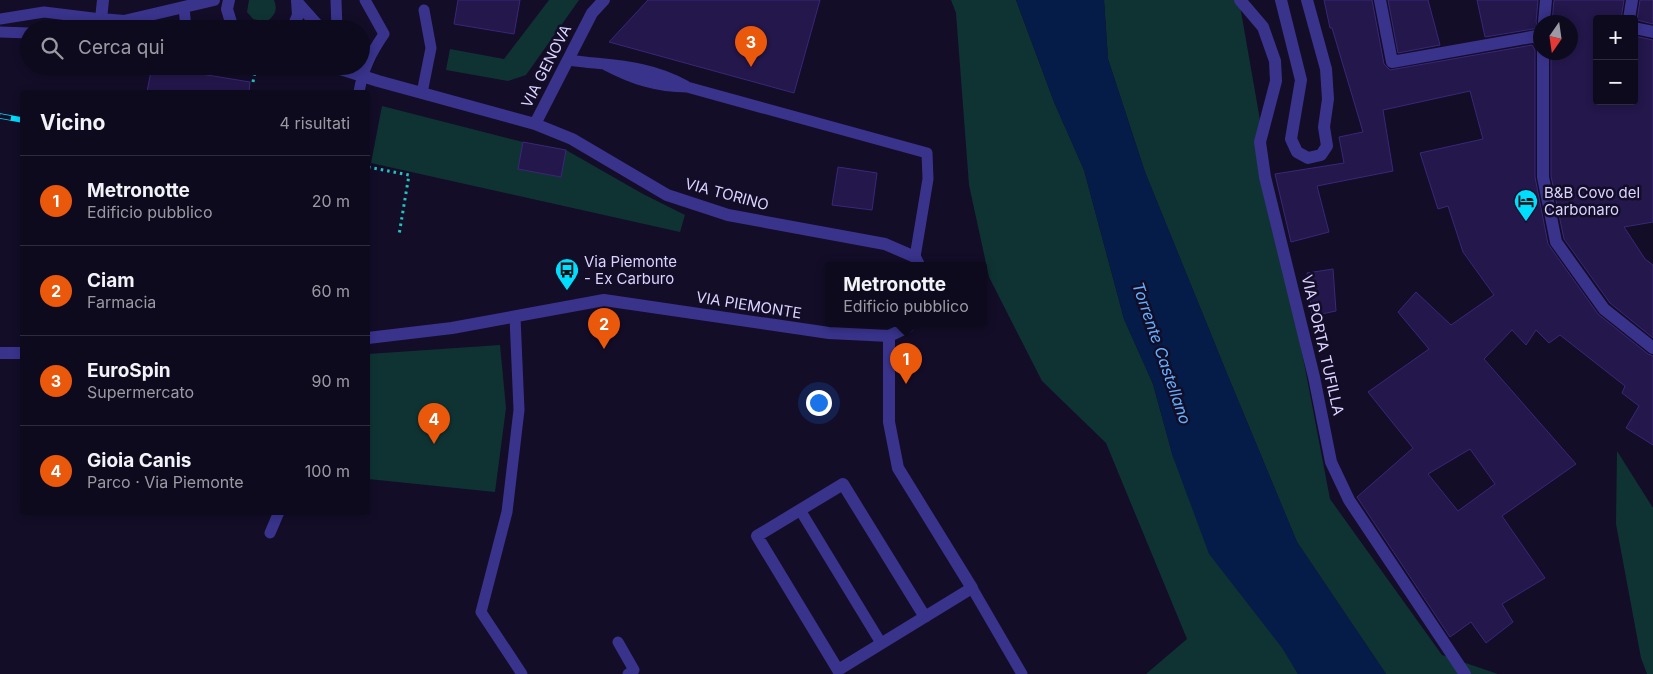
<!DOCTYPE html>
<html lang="it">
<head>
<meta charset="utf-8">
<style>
  body { margin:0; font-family:Inter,sans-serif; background:#1c182b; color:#f1f3f6 }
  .controls { position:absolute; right:15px; top:15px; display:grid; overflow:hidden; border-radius:5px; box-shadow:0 2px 8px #0003 }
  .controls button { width:45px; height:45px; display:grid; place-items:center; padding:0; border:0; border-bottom:1px solid #2e2b3c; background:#0e0a1e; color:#f1f3f6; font:25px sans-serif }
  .compass { position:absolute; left:1533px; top:15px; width:45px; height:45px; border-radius:50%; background:#0e0a1e; box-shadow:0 2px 8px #0003; rotate:193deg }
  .you { position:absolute; left:818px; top:402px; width:18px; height:18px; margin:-12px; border:4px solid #fff; border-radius:50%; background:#1a73e8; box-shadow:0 0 0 8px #1a73e833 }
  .badge { display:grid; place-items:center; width:32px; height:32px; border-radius:50%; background:#ea580c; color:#fff; font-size:16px; font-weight:700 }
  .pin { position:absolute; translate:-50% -41px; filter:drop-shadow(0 1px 2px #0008) }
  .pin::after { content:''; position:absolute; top:26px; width:18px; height:15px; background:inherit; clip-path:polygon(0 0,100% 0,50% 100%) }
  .popup { position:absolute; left:825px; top:262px; width:162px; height:65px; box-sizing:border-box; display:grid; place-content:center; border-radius:5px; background:#0e0a1e; filter:drop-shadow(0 1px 4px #0005); font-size:16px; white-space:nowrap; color:#9b9aa4 }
  .popup b { font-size:19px; color:#f1f3f6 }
  .popup::after { content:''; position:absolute; left:50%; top:100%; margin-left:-10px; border:10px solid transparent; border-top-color:#0e0a1e }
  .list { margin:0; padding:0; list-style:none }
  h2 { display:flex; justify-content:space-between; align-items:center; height:65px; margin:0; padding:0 20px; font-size:21px }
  h2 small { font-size:16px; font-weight:400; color:#9b9aa4 }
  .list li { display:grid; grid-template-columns:32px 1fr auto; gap:15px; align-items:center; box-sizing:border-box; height:90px; padding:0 20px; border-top:1px solid #2e2b3c }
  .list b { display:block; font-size:19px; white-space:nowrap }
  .list p { margin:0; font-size:16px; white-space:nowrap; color:#9b9aa4 }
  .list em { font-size:16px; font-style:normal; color:#9b9aa4 }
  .icon { flex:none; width:28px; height:28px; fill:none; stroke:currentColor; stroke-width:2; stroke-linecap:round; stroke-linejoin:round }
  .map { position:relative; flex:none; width:1653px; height:674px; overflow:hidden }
  .search { position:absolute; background:#0e0a1e; box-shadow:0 2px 8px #0003; left:20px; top:20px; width:350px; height:55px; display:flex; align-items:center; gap:12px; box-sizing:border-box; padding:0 18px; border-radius:28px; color:#9b9aa4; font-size:19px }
  .panel { position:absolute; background:#0e0a1e; box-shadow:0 2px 8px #0003; left:20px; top:90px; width:350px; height:425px; border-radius:5px }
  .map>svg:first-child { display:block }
</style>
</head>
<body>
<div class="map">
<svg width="1653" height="674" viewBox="0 0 1653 674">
  <rect width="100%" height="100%" fill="#130d28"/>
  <path fill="#0f3333" d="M 249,0 L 274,0 C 278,10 275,16 266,22 L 253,19 L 247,12 Z
    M 549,0 L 579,0 L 526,75 L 508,81 L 446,70 L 450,49 L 504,59 Z
    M 951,0 L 1016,0 L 1054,102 L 1084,170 L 1124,319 L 1153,384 L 1173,457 L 1298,674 L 1146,674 L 1187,639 L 1106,443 L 1042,381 L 989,277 L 969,185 L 956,13 Z
    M 1104,0 L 1239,0 L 1285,263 L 1330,499 L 1442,655 L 1498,674 L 1386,674 L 1297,542 L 1228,376 L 1145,172 L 1108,59 Z
    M 382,106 L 523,142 L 519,169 L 561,177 L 566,150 L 643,194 L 685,215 L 680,232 L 371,163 Z
    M 500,345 L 506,408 L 495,492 L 368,479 L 368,354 Z
    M 1617,451 L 1653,508 L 1653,674 L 1647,674 L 1641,658 L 1616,524 Z"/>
  <path fill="#051c49" d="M 1016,0 L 1104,0 L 1108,59 L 1145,172 L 1228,376 L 1297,542 L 1386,674 L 1298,674 L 1282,648 L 1209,554 L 1173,457 L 1153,384 L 1124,319 L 1084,170 L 1054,102 Z"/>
  <path fill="#23174b" stroke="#3a2779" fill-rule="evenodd" d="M 458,0 L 520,0 L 514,34 L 454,24 Z
    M 648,0 L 820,0 L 794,93 L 609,42 Z
    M 1324,0 L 1372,0 L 1384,64 L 1390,70 L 1532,45 L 1535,50 L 1535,177 L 1548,244 L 1598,314 L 1648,354 L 1653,356 L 1653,445 L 1626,428 L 1639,406 L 1622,393 L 1625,386 L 1560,335 L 1549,343 L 1536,330 L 1526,345 L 1512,330 L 1484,359 L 1576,464 L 1502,516 L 1545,578 L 1502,604 L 1513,622 L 1486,643 L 1471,622 L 1450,637 L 1357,497 L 1413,448 L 1368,392 L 1429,349 L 1398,312 L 1416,292 L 1451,325 L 1494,295 L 1463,252 L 1448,206 L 1438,209 L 1420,153 L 1483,139 L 1470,91 L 1383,110 L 1393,171 L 1317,186 L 1329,232 L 1291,242 L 1275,174 L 1344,163 L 1339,137 L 1363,132 L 1332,28 L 1330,28 ZM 1470,449 L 1495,484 L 1458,511 L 1428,474 Z
    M 1388,0 L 1428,0 L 1440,45 L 1398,53 Z
    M 1477,0 L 1538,0 L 1536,22 L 1539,28 L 1485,37 Z
    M 1554,0 L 1624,0 L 1621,19 L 1597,19 L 1597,101 L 1634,101 L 1634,36 L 1653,40 L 1653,222 L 1624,227 L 1645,259 L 1653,265 L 1653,338 L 1610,303 L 1564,239 L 1551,176 L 1551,52 L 1570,52 L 1570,22 L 1552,22 Z
    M 1640,0 L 1653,0 L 1653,24 L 1637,20 Z
    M 152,66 L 250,82 L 249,92 L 147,92 Z
    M 523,142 L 566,150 L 561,177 L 518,169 Z
    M 838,167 L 877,173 L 872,210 L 832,205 Z
    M 1333,269 L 1336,311 L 1312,316 L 1307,273 Z"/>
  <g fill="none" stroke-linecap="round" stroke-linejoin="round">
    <path stroke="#23c4c0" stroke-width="3" stroke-dasharray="2.5 4" stroke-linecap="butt" d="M 253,82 L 256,66
      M 368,167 L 409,175 L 399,235"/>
    <path stroke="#39338c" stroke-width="11" d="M 336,0 L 337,29
      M 184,7 L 186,29
      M 0,19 L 44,12 L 101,19
      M 0,32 L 29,33
      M 568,60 C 611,66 647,64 686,86
      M 606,65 C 633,79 657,87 687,87 L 927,153 L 928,179 L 915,257
      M 359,92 C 363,69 371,53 384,34 L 365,0
      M 422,93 L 431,48 L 424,10
      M 515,317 L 519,410 L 507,512 L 481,612 L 522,674
      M 800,510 L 881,643
      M 270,533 L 279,512
      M 972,588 L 1022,674
      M 618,642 L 634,670 L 628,674"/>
    <path stroke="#39338c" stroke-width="12" d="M 103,0 L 101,19 L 105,29
      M 229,0 L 227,9 L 233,29
      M 1240,0 L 1263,27 L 1275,61 L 1276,81 L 1260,142 L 1265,177 L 1314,377 L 1331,462 L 1349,500 L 1465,674
      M 1281,0 L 1301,80 L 1291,139 L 1297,152 L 1308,158 L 1321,155 L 1327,146 L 1324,127 L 1328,99 L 1326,69 L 1307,0
      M 1380,0 L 1392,62 L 1537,36 L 1540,43
      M 297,2 L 321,29
      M 101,19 L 124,21 L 214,0
      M 1629,19 L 1632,0
      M 1544,22 L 1546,0
      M 1634,28 L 1653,32
      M 292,29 L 298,15 L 297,0
      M 1543,52 L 1543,177 L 1556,242 L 1604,309 L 1653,348
      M 331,66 L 378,81 L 535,124 L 572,139 L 667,195 L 728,215 L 885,244 L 915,257 L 919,265
      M 535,124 L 592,13 L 604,0
      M 889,336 L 889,422 L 898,468 L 972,588 C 927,616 883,642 838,670 L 757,536 L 843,484 L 925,617
      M 368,338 L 452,328 L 604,300 L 829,333 L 889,336 L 908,327 L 910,323
      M 0,353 L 22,353"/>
    <g stroke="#0df" stroke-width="5.5">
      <path id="rail" d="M 0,116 L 22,120"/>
    </g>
    <use href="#rail" stroke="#130d28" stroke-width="4" stroke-dasharray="11" stroke-linecap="butt"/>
  </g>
  <defs>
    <g id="hotel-pin" transform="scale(1.25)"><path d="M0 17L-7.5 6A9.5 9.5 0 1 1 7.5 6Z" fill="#0df" stroke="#130d28"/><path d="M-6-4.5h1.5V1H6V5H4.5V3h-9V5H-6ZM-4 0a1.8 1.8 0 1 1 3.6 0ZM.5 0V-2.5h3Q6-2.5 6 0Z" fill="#111"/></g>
    <g id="bus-pin" transform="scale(1.25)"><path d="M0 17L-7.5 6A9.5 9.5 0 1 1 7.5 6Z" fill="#0df" stroke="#130d28"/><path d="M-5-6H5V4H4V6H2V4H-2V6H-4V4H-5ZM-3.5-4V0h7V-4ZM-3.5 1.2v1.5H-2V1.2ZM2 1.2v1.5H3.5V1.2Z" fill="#111"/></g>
  </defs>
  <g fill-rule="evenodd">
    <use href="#hotel-pin" x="1526" y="201"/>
    <use href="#bus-pin" x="567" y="270"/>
  </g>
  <g text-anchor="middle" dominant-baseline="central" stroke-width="5" stroke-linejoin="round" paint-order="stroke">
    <g font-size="15" fill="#dad4ff" stroke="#130d28">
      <text transform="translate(546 66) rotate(-63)">VIA GENOVA</text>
      <text transform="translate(727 194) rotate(15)">VIA TORINO</text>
      <text transform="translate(749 305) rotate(9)">VIA PIEMONTE</text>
      <text transform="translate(1323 345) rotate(77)">VIA PORTA TUFILLA</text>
    </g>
    <g font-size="15" fill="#dad4ff" stroke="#130d28" text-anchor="start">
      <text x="1544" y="192">B&amp;B Covo del<tspan x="1544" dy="17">Carbonaro</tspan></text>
      <text x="584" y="261">Via Piemonte<tspan x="584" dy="17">- Ex Carburo</tspan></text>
    </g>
    <g font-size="16" font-style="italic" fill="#62b1ff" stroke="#130d28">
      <text transform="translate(1162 353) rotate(71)">Torrente Castellano</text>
    </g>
  </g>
</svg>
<div class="controls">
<button>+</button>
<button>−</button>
</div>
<svg class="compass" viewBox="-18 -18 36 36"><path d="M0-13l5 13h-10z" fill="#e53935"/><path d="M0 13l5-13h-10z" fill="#9b9aa4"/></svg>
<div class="you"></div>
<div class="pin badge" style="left:906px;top:384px">1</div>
<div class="popup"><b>Metronotte</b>Edificio pubblico</div>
<div class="pin badge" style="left:604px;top:349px">2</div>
<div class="pin badge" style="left:751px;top:67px">3</div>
<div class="pin badge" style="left:434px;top:444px">4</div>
<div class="search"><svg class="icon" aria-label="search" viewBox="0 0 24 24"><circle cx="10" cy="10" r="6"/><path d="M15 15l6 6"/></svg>Cerca qui</div>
<section class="panel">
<h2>Vicino<small>4 risultati</small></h2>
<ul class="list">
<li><span class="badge">1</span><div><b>Metronotte</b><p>Edificio pubblico</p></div><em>20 m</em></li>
<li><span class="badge">2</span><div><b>Ciam</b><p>Farmacia</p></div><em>60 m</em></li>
<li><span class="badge">3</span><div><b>EuroSpin</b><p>Supermercato</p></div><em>90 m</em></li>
<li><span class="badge">4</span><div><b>Gioia Canis</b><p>Parco · Via Piemonte</p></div><em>100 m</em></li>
</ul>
</section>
</div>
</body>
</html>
